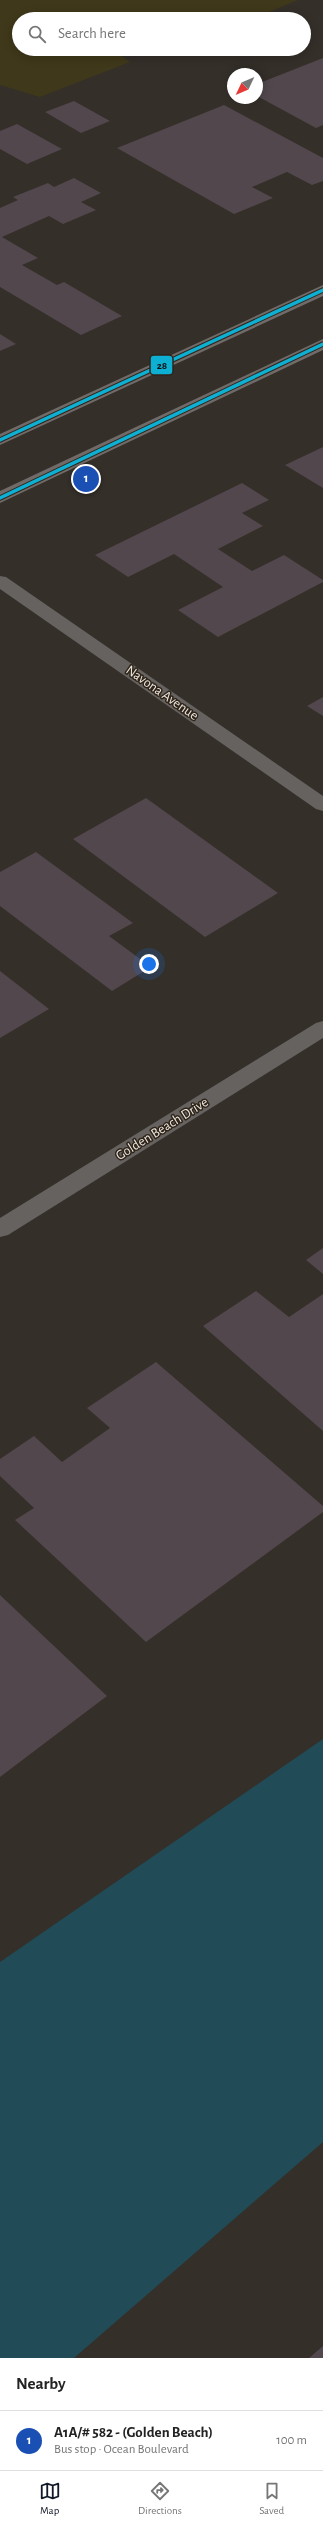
<!DOCTYPE html>
<html lang="en">
<head>
<meta charset="utf-8">
<style>
  body { margin:0; font-family:"Alegreya Sans",sans-serif; background:#f6f6f6; color:#222 }
  .compass { position:absolute; left:227px; top:68px; width:36px; height:36px; border-radius:50%; background:#fff; box-shadow:0 2px 10px #0003; rotate:226deg }
  .you { position:absolute; left:149px; top:964px; width:14px; height:14px; margin:-10px; border:3px solid #fff; border-radius:50%; background:#1a73e8; box-shadow:0 0 0 6px #1a73e833 }
  .badge { display:grid; place-items:center; width:26px; height:26px; border-radius:50%; background:#111827; color:#fff; font-size:13px; font-weight:700 }
  .pin { position:absolute; translate:-50% -50%; border:2px solid #fff; box-shadow:0 1px 4px #0006 }
  .list { margin:0; padding:0; list-style:none }
  h2 { display:flex; justify-content:space-between; align-items:center; height:52px; margin:0; padding:0 16px; font-size:17px }
  h2 small { font-size:13px; font-weight:400; color:#767676 }
  .list li { display:grid; grid-template-columns:26px 1fr auto; gap:12px; align-items:center; box-sizing:border-box; height:60px; padding:0 16px; border-top:1px solid #e0e0e0 }
  .list b { display:block; font-size:15px; white-space:nowrap }
  .list p { margin:0; font-size:13px; white-space:nowrap; color:#767676 }
  .list em { font-size:13px; font-style:normal; color:#767676 }
  .icon { flex:none; width:22px; height:22px; fill:none; stroke:currentColor; stroke-width:2; stroke-linecap:round; stroke-linejoin:round }
  .map { position:relative; flex:none; width:323px; height:2358px; overflow:hidden }
  .search { position:absolute; background:#fff; box-shadow:0 2px 10px #0003; left:12px; right:12px; top:12px; height:44px; display:flex; align-items:center; gap:10px; box-sizing:border-box; padding:0 14px; border-radius:22px; color:#767676; font-size:15px }
  .sheet { height:112px; background:#fff }
  nav { display:flex; justify-content:space-around; align-items:center; box-sizing:border-box; height:56px; border-top:1px solid #e0e0e0; background:#fff; font-size:11px; color:#767676 }
  nav a { display:grid; justify-items:center; gap:2px }
  nav .on { color:#111827 }
  .map>svg:first-child { display:block }
</style>
</head>
<body>
<div class="map">
<svg width="323" height="2358" viewBox="0 0 323 2358">
  <rect width="100%" height="100%" fill="#342f29"/>
  <path fill="#3f381a" d="M 0,0 L 298,0 L 260,16 L 266,19 L 19,19 L 19,49 L 117,49 L 114,50 L 130,62 L 40,97 L 0,85 Z"/>
  <path fill="#214b56" d="M 323,1739 L 323,2142 L 74,2358 L 0,2358 L 0,1962 Z"/>
  <path fill="#51474d" d="M 323,58 L 323,125 L 316,128 L 257,96 L 257,84 Z
    M 74,101 L 110,121 L 81,133 L 45,112 Z
    M 224,105 L 323,158 L 323,181 L 312,185 L 287,172 L 252,187 L 273,198 L 234,214 L 117,148 Z
    M 17,124 L 62,149 L 27,164 L 0,149 L 0,131 Z
    M 74,178 L 101,193 L 81,202 L 96,210 L 63,224 L 49,216 L 2,237 L 38,258 L 22,265 L 57,285 L 64,282 L 122,316 L 81,335 L 0,287 L 0,208 L 18,200 L 13,197 L 48,183 L 54,187 Z
    M 0,334 L 16,344 L 0,351 Z
    M 323,447 L 323,488 L 285,465 Z
    M 242,483 L 269,500 L 242,513 L 263,526 L 218,549 L 252,571 L 284,555 L 323,580 L 323,582 L 218,637 L 178,610 L 223,587 L 174,554 L 128,577 L 95,555 Z
    M 323,697 L 323,716 L 307,706 Z
    M 146,798 L 278,893 L 205,937 L 73,839 Z
    M 36,852 L 133,923 L 109,936 L 151,967 L 112,991 L 0,906 L 0,872 Z
    M 0,971 L 49,1009 L 0,1038 Z
    M 323,1248 L 323,1274 L 306,1260 Z
    M 256,1291 L 289,1317 L 323,1294 L 323,1431 L 203,1326 Z
    M 156,1362 L 323,1506 L 323,1512 L 146,1642 L 15,1520 L 34,1508 L 0,1476 L 0,1459 L 34,1436 L 62,1462 L 110,1428 L 87,1408 Z
    M 0,1595 L 107,1696 L 0,1777 Z
    M 323,2346 L 323,2358 L 309,2358 Z"/>
  <g fill="none" stroke-linecap="round" stroke-linejoin="round">
    <path fill="#656260" fill-rule="evenodd" d="M 0,576 L 6,577 L 323,796 L 323,811 L 316,809 L 0,589 Z
      M 323,1021 L 323,1038 L 8,1235 L 0,1237 L 0,1218 L 316,1023 Z"/>
    <path fill="#706b69" fill-rule="evenodd" d="M 323,285 L 323,296 L 0,445 L 0,434 Z
      M 323,339 L 323,350 L 0,503 L 0,491 Z"/>
    <g stroke="#2f251a" stroke-width="5.5">
      <path id="bus-1" d="M 0,440 L 323,290
        M 0,498 L 323,344"/>
    </g>
    <use href="#bus-1" stroke="#0dafd3" stroke-width="3.5"/>
  </g>
  <g text-anchor="middle" dominant-baseline="central" stroke-width="3" stroke-linejoin="round" paint-order="stroke">
    <g font-size="14" fill="#eee8e0" stroke="#2f251a">
      <text transform="translate(162 693) rotate(35)">Navona Avenue</text>
      <text transform="translate(162 1129) rotate(-32)">Golden Beach Drive</text>
    </g>
  </g>
  <rect stroke="#2f251a" stroke-width="1.5" x="150" y="355" width="23" height="20" rx="4" fill="#0dafd3"/>
  <g font-size="11" text-anchor="middle" font-weight="bold" fill="#111">
    <text x="162" y="369">28</text>
  </g>
</svg>
<svg class="compass" viewBox="-18 -18 36 36"><path d="M0-13l5 13h-10z" fill="#e53935"/><path d="M0 13l5-13h-10z" fill="#767676"/></svg>
<div class="you"></div>
<div class="pin badge" style="left:86px;top:479px;background:#1a4fb4">1</div>
<div class="search"><svg class="icon" aria-label="search" viewBox="0 0 24 24"><circle cx="10" cy="10" r="6"/><path d="M15 15l6 6"/></svg>Search here</div>
</div>
<section class="sheet">
<h2>Nearby<small></small></h2>
<ul class="list">
<li><span class="badge" style="background:#1a4fb4">1</span><div><b>A1A/# 582 - (Golden Beach)</b><p>Bus stop · Ocean Boulevard</p></div><em>100 m</em></li>
</ul>
</section>
<nav>
<a class="on"><svg class="icon" aria-label="map" viewBox="0 0 24 24"><path d="M3 6l6-2 6 2 6-2v14l-6 2-6-2-6 2zM9 4v14M15 6v14"/></svg>Map</a>
<a><svg class="icon" aria-label="directions" viewBox="0 0 24 24"><path d="M12 3l9 9-9 9-9-9zM9 14v-3h6M13 9l2 2-2 2"/></svg>Directions</a>
<a><svg class="icon" aria-label="saved" viewBox="0 0 24 24"><path d="M7 4h10v16l-5-4-5 4z"/></svg>Saved</a>
</nav>
</body>
</html>
